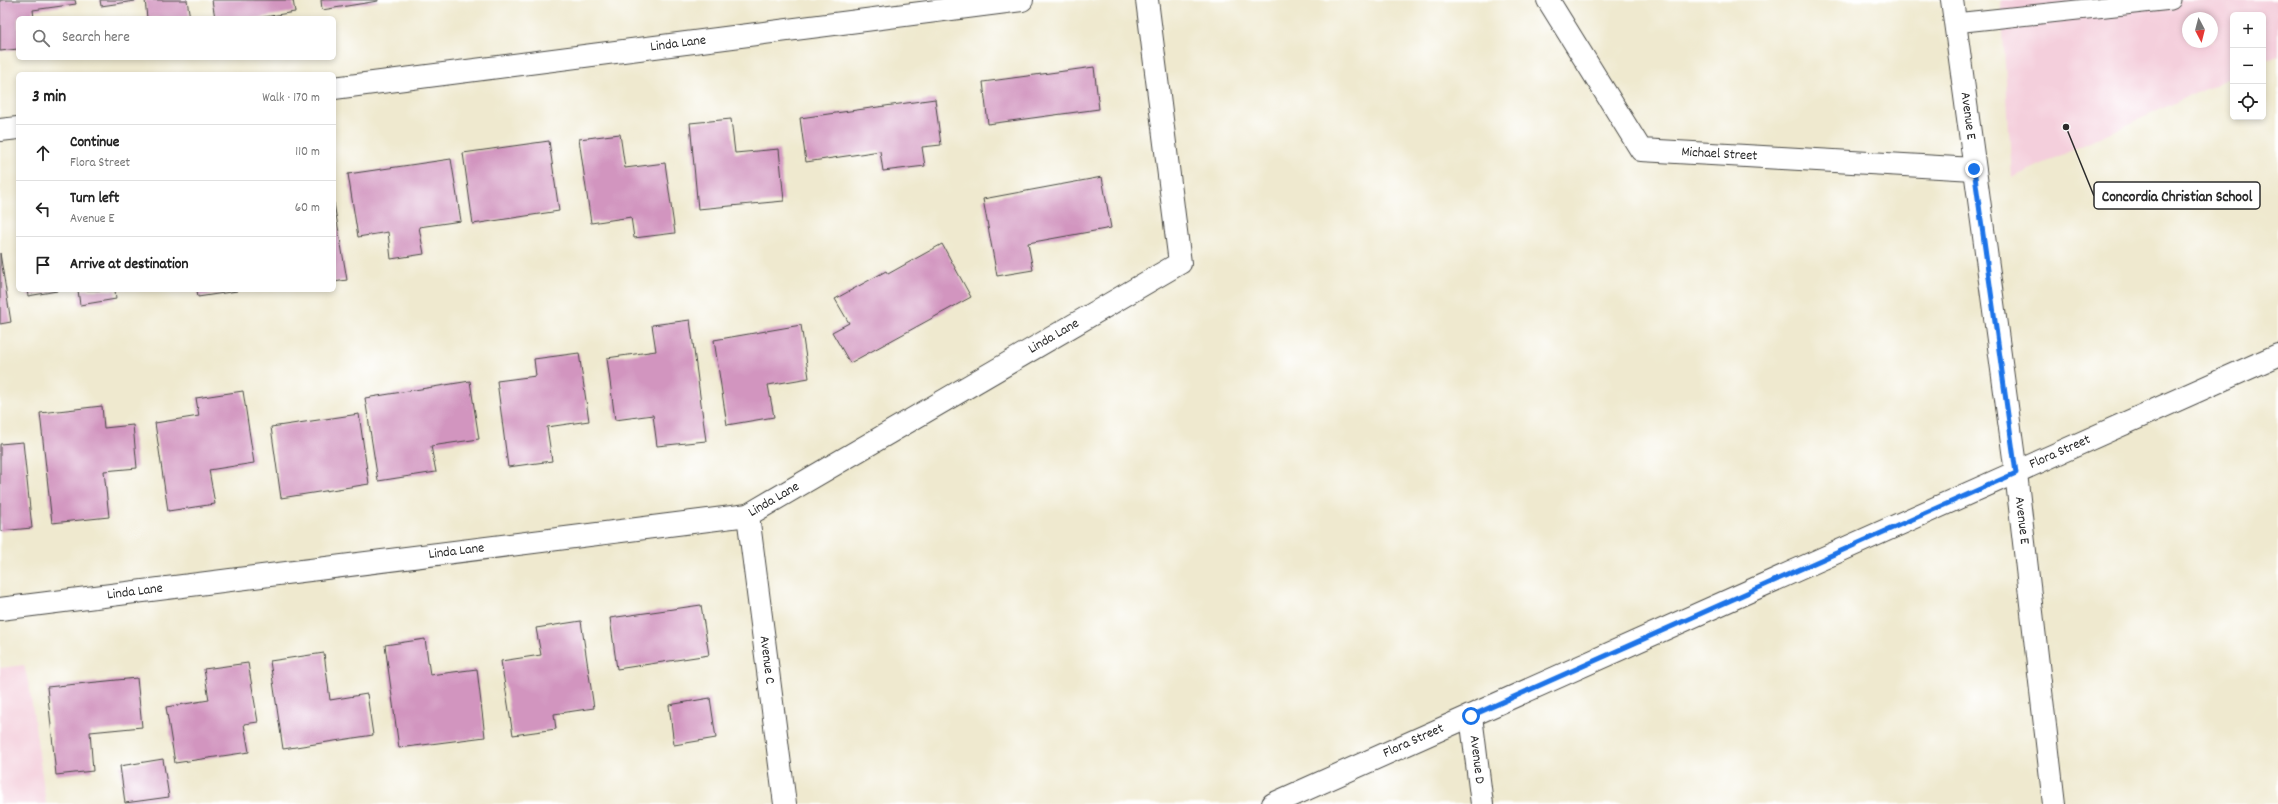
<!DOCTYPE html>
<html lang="en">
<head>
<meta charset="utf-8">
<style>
  body { margin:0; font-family:Dekko,sans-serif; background:#f6f6f6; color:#222 }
  .controls { position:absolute; right:12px; top:12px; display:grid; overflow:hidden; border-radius:6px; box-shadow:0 2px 6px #0003 }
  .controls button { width:36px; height:36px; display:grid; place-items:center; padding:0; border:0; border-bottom:1px solid #e0e0e0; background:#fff; color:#222; font:20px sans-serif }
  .compass { position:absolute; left:2182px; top:12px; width:36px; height:36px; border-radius:50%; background:#fff; box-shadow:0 2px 6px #0003; rotate:173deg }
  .stop { position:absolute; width:12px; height:12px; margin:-9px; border:3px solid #1a73e8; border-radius:50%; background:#fff }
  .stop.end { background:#1a73e8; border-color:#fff; box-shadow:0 1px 4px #0008 }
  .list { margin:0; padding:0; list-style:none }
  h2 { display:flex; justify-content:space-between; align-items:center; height:52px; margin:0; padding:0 16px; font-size:17px }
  h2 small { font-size:13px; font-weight:400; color:#767676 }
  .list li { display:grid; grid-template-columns:26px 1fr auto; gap:12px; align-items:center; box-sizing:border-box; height:56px; padding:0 16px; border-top:1px solid #e0e0e0 }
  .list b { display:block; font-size:15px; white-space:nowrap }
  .list p { margin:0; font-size:13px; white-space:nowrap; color:#767676 }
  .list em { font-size:13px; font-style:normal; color:#767676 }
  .icon { flex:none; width:22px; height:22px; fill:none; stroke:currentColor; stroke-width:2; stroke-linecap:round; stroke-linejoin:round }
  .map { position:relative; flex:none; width:2278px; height:804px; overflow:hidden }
  .search { position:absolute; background:#fff; box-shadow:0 2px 6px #0003; left:16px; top:16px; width:320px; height:44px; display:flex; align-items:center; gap:10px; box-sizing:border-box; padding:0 14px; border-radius:6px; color:#767676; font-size:15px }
  .panel { position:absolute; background:#fff; box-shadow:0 2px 6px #0003; left:16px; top:72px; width:320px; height:220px; border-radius:6px }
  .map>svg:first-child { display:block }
</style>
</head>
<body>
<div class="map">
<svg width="2278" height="804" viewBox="0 0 2278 804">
  <rect width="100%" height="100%" fill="#fff"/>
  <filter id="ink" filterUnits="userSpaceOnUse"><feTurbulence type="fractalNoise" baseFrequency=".025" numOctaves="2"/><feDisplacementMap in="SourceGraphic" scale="8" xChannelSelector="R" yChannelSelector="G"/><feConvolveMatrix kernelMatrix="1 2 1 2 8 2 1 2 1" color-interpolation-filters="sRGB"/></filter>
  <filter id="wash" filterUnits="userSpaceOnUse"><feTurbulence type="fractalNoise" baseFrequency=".012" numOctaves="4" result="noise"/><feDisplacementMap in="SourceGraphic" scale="16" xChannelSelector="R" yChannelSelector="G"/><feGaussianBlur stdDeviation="0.9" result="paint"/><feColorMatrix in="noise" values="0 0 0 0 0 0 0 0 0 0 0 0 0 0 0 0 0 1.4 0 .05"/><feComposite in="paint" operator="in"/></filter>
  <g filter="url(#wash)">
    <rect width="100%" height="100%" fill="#efe9cf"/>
    <path fill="#f4cfdc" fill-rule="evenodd" d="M 2001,0 L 2278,0 L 2278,56 L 2263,62 L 2263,15 L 2233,15 L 2233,76 L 2012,178 ZM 2188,18 L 2212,18 L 2212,42 L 2188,42 Z
      M 24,665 L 30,690 L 46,804 L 0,804 L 0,668 Z"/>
    <g id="blocks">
      <path fill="#d295bf" d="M 0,0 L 75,0 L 76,4 L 33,10 L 34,18 L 18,18 L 18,49 L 0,51 Z
        M 100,0 L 135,0 L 135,1 L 101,6 Z
        M 145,0 L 187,0 L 190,18 L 147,18 Z
        M 212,0 L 293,0 L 295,12 L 258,18 L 215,18 Z
        M 321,0 L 378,0 L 378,1 L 322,10 Z
        M 1094,67 L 1099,109 L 988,124 L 983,82 Z
        M 935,99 L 941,145 L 922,147 L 925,166 L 883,171 L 880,151 L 806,162 L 800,118 Z
        M 731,119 L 735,153 L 779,149 L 784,201 L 698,209 L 690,123 Z
        M 620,134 L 625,168 L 665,163 L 675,233 L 634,238 L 631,217 L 591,223 L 579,139 Z
        M 549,141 L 559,211 L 473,224 L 463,153 Z
        M 451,159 L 461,221 L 419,227 L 424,254 L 391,259 L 388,232 L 358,237 L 348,174 Z
        M 1102,177 L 1111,228 L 1028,243 L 1033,270 L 997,276 L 983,199 Z
        M 334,203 L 347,280 L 334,282 Z
        M 942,244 L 971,297 L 850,363 L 832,332 L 849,323 L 835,299 L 886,271 L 888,274 Z
        M 0,253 L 11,322 L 0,324 Z
        M 27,290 L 57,290 L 57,291 L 28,296 Z
        M 78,290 L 115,290 L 116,299 L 80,305 Z
        M 197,290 L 236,290 L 237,291 L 198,297 Z
        M 690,320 L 706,441 L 657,446 L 653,415 L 615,420 L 607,358 L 656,351 L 652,325 Z
        M 801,325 L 809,378 L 768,385 L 774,417 L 727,425 L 714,340 Z
        M 579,353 L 589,421 L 547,427 L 552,461 L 508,467 L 497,381 L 536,376 L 534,359 Z
        M 470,381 L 479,439 L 431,446 L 436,472 L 378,481 L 365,398 Z
        M 243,391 L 254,463 L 209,470 L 215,504 L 168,511 L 155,423 L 199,416 L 196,398 Z
        M 102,406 L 104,428 L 133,425 L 137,468 L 104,471 L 109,517 L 52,523 L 40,413 Z
        M 359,414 L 369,484 L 281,498 L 271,427 Z
        M 23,442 L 32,528 L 0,531 L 0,444 Z
        M 701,605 L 709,655 L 617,669 L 610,618 Z
        M 581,621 L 594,708 L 554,714 L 556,729 L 513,735 L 501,661 L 541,655 L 536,628 Z
        M 425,639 L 430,675 L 477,669 L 485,737 L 399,748 L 385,645 Z
        M 324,653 L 330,700 L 367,694 L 373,735 L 283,749 L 270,661 Z
        M 248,663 L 258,722 L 244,724 L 249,752 L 175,763 L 166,707 L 209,700 L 204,669 Z
        M 137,678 L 142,727 L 90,732 L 93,771 L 56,775 L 47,687 Z
        M 710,698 L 716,738 L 674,745 L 669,705 Z
        M 163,759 L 169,797 L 125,803 L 120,766 Z"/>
    </g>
  </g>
  <g filter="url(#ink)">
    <use href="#blocks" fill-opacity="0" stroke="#484844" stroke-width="1"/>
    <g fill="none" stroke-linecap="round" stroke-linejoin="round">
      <g stroke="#484844" stroke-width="21">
        <path id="service" d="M 1955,23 L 2171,0"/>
      </g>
      <g stroke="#484844" stroke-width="24">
        <g id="minor">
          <path id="s1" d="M 1548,0 L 1641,150 L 1974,169"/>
          <path id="s2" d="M 1952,0 L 2016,473 L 2054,804"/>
          <path id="s3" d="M 334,88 L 1022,0"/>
          <path d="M 0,130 L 18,128"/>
          <path id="s4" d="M 748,515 L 785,804"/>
          <path id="s5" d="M 0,609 L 748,515 L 1180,263 L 1147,0"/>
          <path id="s6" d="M 1471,716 L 1482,804"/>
          <path id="s7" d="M 1273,804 L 2278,355"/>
        </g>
      </g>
      <use href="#service" stroke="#fff" stroke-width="19"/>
      <use href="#minor" stroke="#fff" stroke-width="22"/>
    </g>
  </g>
  <g fill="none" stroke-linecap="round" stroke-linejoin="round" filter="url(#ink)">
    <path stroke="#1a73e8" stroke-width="5" d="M 1471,716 L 2016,473 L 1974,169"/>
  </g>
  <g text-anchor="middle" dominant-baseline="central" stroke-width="3.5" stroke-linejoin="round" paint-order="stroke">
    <g font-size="14" fill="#2b2b2b" stroke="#fff">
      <text stroke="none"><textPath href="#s3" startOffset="347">Linda Lane</textPath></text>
      <text stroke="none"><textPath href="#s2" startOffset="117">Avenue E</textPath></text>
      <text stroke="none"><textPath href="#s1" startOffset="255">Michael Street</textPath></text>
      <text stroke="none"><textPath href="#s5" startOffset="1108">Linda Lane</textPath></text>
      <text stroke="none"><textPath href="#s7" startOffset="862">Flora Street</textPath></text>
      <text stroke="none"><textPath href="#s5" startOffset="784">Linda Lane</textPath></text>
      <text stroke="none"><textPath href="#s2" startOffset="525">Avenue E</textPath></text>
      <text stroke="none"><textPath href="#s5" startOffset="460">Linda Lane</textPath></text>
      <text stroke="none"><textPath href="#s5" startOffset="136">Linda Lane</textPath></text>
      <text stroke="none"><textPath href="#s4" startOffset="146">Avenue C</textPath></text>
      <text stroke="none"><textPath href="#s7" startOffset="154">Flora Street</textPath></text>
      <text stroke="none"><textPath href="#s6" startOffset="44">Avenue D</textPath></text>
    </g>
  </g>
  <path fill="none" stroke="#2b2b2b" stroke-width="1.5" d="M2066 127L2094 196"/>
  <circle fill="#2b2b2b" stroke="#fff" stroke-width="1.5" cx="2066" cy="127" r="4"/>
  <rect fill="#fff" stroke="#2b2b2b" stroke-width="1.5" x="2094" y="182" width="166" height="27" rx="4"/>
  <g font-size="15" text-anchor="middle" font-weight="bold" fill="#2b2b2b">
    <text x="2177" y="201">Concordia Christian School</text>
  </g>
</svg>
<div class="controls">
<button>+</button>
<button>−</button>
<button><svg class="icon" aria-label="locate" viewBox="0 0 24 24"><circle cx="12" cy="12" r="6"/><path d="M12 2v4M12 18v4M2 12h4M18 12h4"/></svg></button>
</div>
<svg class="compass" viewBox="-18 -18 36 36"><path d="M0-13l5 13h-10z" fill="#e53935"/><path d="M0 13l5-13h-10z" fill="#767676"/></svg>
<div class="stop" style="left:1471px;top:716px"></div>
<div class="stop end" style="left:1974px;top:169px"></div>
<div class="search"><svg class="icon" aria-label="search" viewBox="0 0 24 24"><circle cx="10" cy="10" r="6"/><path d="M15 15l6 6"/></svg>Search here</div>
<section class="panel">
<h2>3 min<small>Walk · 170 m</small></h2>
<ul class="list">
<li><svg class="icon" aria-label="ahead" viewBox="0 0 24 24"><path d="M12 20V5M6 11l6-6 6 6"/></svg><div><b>Continue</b><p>Flora Street</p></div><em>110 m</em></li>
<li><svg class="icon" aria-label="left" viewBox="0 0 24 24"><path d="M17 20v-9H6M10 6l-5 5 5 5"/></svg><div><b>Turn left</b><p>Avenue E</p></div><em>60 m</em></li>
<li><svg class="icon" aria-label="arrive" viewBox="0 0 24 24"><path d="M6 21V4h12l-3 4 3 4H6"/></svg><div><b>Arrive at destination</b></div></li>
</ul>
</section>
</div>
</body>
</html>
